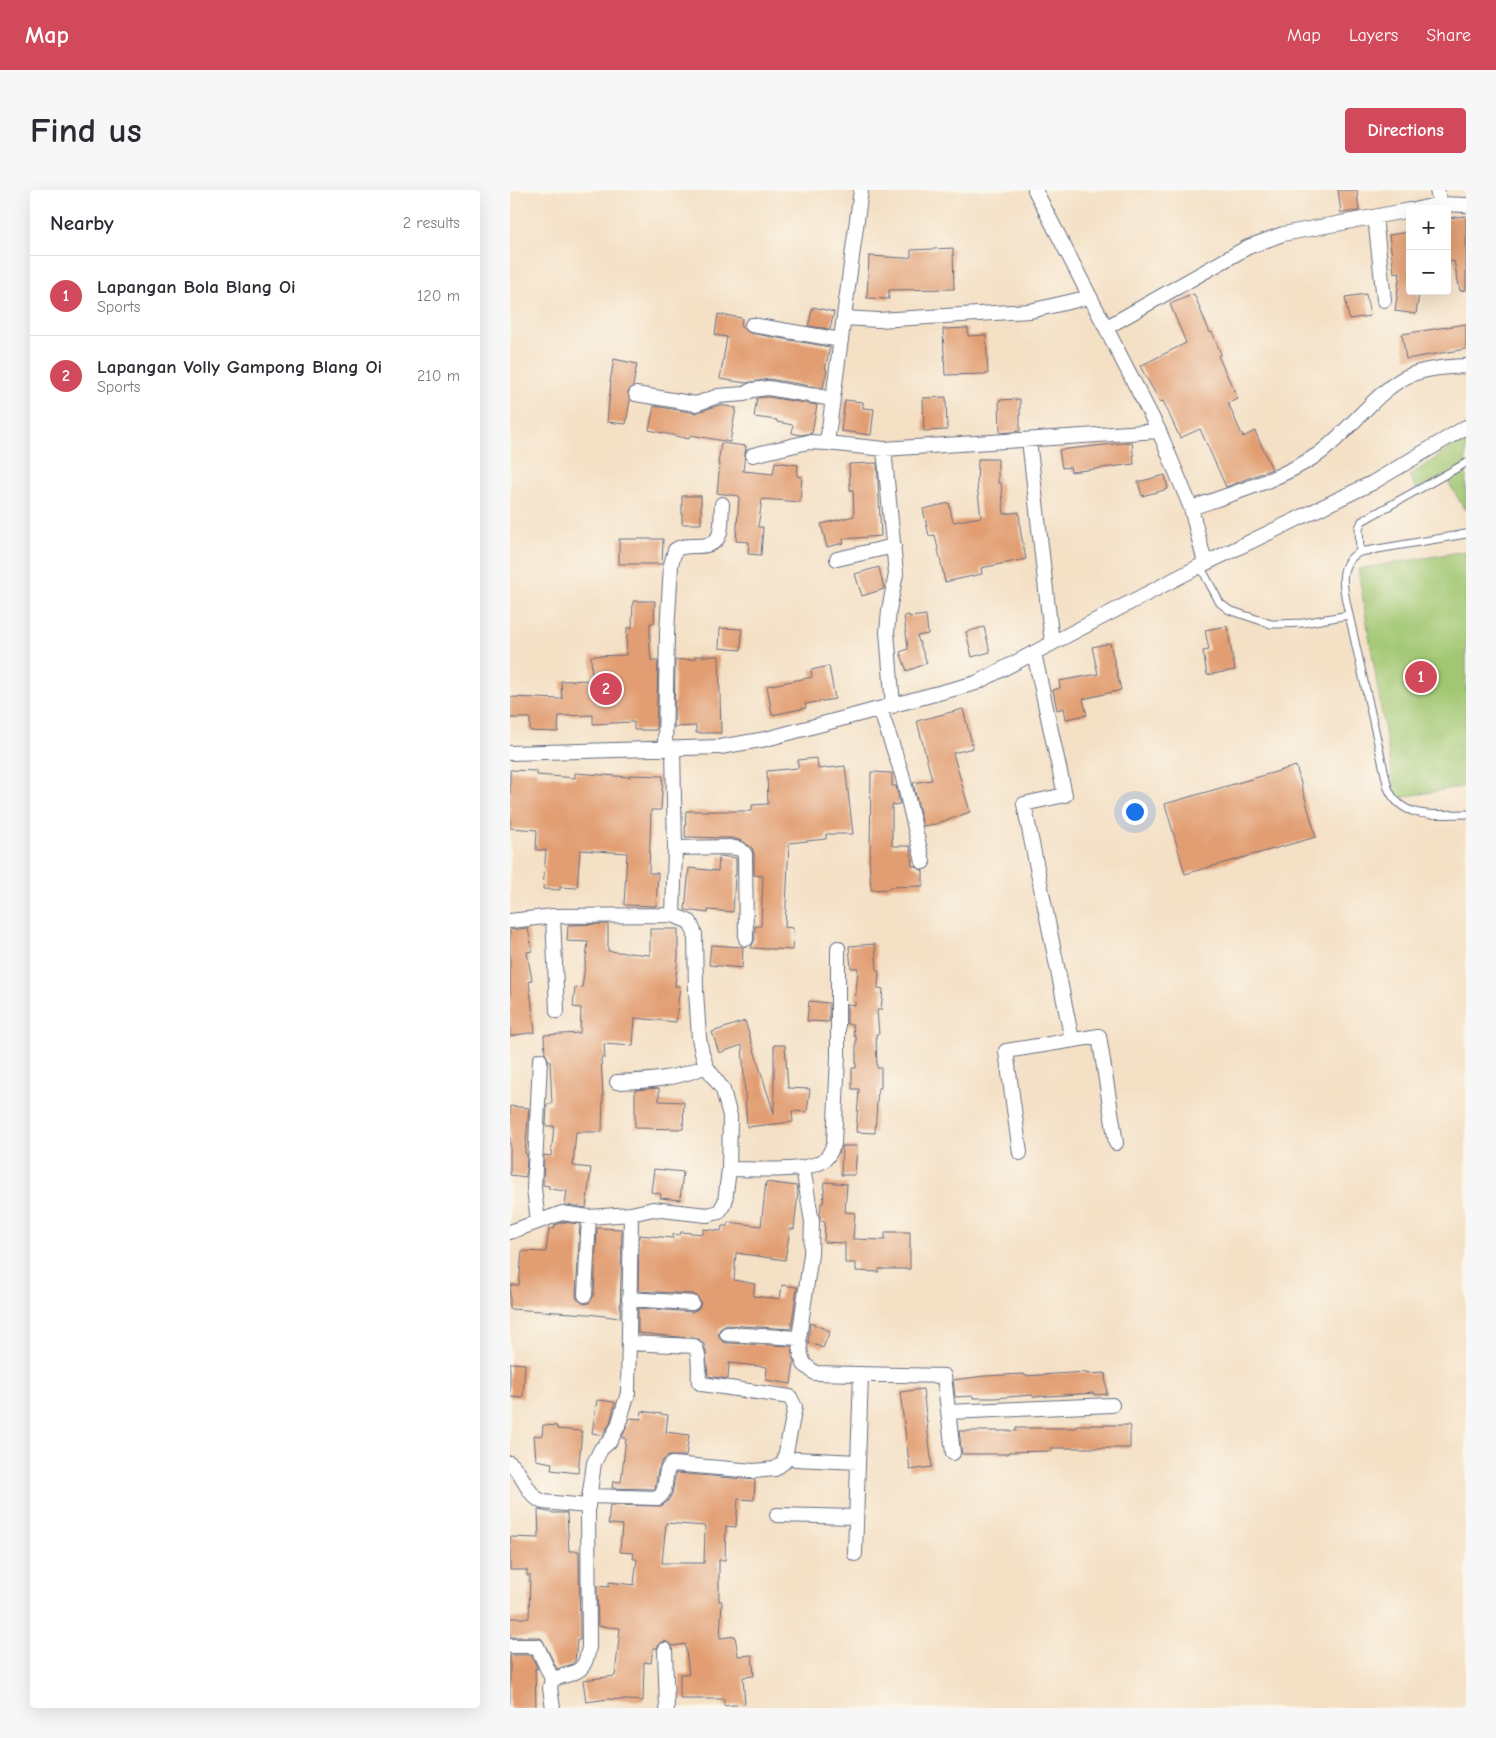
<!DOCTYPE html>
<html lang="en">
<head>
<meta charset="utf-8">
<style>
  body { margin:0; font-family:"Comic Neue",sans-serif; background:#f7f7f7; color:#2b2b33 }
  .controls { position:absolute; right:15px; top:15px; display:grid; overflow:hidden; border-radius:5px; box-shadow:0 5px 20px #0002 }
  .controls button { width:45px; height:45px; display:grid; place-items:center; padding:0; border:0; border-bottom:1px solid #e1e1e2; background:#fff; color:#2b2b33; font:25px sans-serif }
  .you { position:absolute; left:624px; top:621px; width:18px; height:18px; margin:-12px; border:4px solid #fff; border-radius:50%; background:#1a73e8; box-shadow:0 0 0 8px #1a73e833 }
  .badge { display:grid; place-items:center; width:32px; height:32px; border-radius:50%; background:#d1495b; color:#fff; font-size:16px; font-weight:700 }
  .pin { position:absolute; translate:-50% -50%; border:2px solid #fff; box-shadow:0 1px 5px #0006 }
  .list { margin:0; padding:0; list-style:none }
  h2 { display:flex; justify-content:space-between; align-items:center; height:65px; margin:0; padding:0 20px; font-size:21px }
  h2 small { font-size:16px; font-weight:400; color:#7c7c81 }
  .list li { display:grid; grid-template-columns:32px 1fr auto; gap:15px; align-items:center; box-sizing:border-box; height:80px; padding:0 20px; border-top:1px solid #e1e1e2 }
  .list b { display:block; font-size:19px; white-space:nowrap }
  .list p { margin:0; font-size:16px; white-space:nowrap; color:#7c7c81 }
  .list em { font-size:16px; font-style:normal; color:#7c7c81 }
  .map { position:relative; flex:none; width:956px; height:1518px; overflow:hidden; border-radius:5px }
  header { display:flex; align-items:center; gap:30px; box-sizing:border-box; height:70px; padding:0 25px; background:#d1495b; color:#fff }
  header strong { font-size:24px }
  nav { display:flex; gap:28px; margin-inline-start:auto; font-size:18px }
  .intro { display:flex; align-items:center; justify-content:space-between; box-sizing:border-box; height:120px; padding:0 30px }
  h1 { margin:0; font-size:35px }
  .button { padding:12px 22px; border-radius:5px; background:#d1495b; color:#fff; font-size:18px; font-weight:700 }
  main { display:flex; gap:30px; padding:0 30px }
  aside { flex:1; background:#fff; border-radius:5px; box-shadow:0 5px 20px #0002 }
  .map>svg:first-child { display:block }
</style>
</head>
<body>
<header>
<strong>Map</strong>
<nav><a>Map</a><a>Layers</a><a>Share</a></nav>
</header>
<div class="intro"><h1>Find us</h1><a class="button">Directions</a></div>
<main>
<aside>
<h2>Nearby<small>2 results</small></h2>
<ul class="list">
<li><span class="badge">1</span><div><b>Lapangan Bola Blang Oi</b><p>Sports</p></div><em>120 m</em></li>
<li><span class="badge">2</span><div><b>Lapangan Volly Gampong Blang Oi</b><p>Sports</p></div><em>210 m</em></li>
</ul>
</aside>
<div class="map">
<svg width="956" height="1518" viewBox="0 0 956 1518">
  <rect width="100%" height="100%" fill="#fbf7ec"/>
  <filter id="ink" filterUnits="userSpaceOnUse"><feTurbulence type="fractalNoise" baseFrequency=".02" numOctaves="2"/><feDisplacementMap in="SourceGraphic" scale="10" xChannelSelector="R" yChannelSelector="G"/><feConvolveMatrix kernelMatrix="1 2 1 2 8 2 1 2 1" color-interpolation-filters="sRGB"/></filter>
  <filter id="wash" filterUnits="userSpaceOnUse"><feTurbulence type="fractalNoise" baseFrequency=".0096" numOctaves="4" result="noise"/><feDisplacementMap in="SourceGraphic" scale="20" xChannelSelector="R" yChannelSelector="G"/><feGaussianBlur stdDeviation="1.12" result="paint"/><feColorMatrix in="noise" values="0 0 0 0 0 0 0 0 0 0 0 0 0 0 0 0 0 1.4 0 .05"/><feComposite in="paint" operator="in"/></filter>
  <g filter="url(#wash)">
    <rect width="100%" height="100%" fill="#f4e0c5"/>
    <path fill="#a1c772" stroke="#5e7b68" d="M 956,248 L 956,319 L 955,320 L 936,288 L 909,304 L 899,286 Z
      M 956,361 L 956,596 L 886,608 L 848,379 Z"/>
    <g id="blocks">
      <path fill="#e29e72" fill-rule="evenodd" d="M 828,0 L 847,0 L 849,21 L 831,23 Z
        M 956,26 L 956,100 L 950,101 L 944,71 L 937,72 L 937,28 Z
        M 900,42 L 900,102 L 909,104 L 906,124 L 885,121 L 890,82 L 884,83 L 879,45 Z
        M 443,58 L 444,99 L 379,100 L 379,109 L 357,108 L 359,66 L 395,68 L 401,67 L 401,60 Z
        M 684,104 L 700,143 L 702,142 L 711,164 L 708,166 L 728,209 L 718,213 L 733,247 L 745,241 L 762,279 L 716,297 L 690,239 L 670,248 L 653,211 L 650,212 L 630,176 L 676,153 L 660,114 Z
        M 856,104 L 860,126 L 839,129 L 835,107 Z
        M 303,117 L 324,122 L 320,139 L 298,136 Z
        M 208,124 L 232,128 L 231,137 L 240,143 L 320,157 L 315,179 L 317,179 L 313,198 L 259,189 L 236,193 L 210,189 L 217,147 L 205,145 Z
        M 956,134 L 956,159 L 896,169 L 892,144 Z
        M 458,138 L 458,146 L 476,145 L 478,184 L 435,185 L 433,139 Z
        M 104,169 L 127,174 L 123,196 L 118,202 L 120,210 L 116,234 L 97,232 L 101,192 L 100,192 Z
        M 258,207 L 307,215 L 302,243 L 291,245 L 282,243 L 283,235 L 267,232 L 267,230 L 244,227 L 247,208 Z
        M 436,207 L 437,240 L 414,241 L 413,208 Z
        M 510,209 L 510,241 L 490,243 L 489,210 Z
        M 335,210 L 353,212 L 353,218 L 364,219 L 361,245 L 331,241 Z
        M 210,215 L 226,218 L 220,252 L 180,245 L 179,249 L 139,240 L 144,216 L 185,223 Z
        M 622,252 L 624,274 L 561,282 L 560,277 L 552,278 L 549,260 Z
        M 211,253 L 236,256 L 233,281 L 263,284 L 265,272 L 288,275 L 287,286 L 292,287 L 290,312 L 252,309 L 248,337 L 253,337 L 251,365 L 238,364 L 239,352 L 226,351 L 229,306 L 207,303 L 210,274 L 208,274 Z
        M 468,269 L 488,269 L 488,293 L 491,293 L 494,324 L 509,322 L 511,344 L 516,369 L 471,378 L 472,384 L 435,392 L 425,345 L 419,346 L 413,319 L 439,313 L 443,332 L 471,327 L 467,295 Z
        M 367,273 L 371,346 L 333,349 L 334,353 L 317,357 L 311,334 L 344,326 L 343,300 L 340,300 L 339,274 Z
        M 655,285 L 658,299 L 632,306 L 628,292 Z
        M 172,306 L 191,306 L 191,334 L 172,334 Z
        M 109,349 L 153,349 L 152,374 L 109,374 Z
        M 369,377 L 374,399 L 352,406 L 345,384 Z
        M 123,411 L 145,411 L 144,433 L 140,433 L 140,461 L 141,471 L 148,471 L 146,540 L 124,540 L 124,532 L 83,534 L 83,525 L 49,526 L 48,542 L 20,541 L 20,528 L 0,528 L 0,507 L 52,509 L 51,491 L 82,490 L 81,466 L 116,465 L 117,438 L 122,438 Z
        M 399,425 L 400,427 L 416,425 L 418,444 L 407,446 L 417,473 L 397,481 L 390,462 L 398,459 L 394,426 Z
        M 717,436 L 725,480 L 697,485 L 693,461 L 699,460 L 695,440 Z
        M 474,437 L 480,462 L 462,467 L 456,442 Z
        M 210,438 L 232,439 L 231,460 L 209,458 Z
        M 600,453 L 611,500 L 573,509 L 577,525 L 556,529 L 554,518 L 547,520 L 543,500 L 550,498 L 549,491 L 588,484 L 582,457 Z
        M 185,466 L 209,466 L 211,543 L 186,543 L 186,536 L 164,537 L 165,470 L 185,469 Z
        M 319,476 L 325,509 L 295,514 L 296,518 L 262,525 L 257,496 L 302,487 L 301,480 Z
        M 453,519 L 463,558 L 443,563 L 460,622 L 426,634 L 413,636 L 403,593 L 422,590 L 407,531 Z
        M 307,568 L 308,579 L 335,576 L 343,644 L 316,644 L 316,649 L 279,653 L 275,737 L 283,738 L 282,760 L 241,758 L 245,749 L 245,736 L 251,736 L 253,686 L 244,685 L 244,664 L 242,658 L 232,651 L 222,648 L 175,647 L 176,621 L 242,621 L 242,615 L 258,614 L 257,581 L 288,578 L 288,570 Z
        M 786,576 L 806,647 L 675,684 L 655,614 Z
        M 0,580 L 27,581 L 27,585 L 65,588 L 65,583 L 120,587 L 120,585 L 153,586 L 151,620 L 141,620 L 139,683 L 148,683 L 146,716 L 114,715 L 117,663 L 70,660 L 67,698 L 50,697 L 50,700 L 33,699 L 36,660 L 26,660 L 27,640 L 0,638 Z
        M 361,582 L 382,583 L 382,596 L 386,596 L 390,614 L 382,615 L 382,656 L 400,656 L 402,676 L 405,676 L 413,681 L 413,696 L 380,697 L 380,699 L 361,700 L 359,667 L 360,666 Z
        M 209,666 L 226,668 L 226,685 L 225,685 L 223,722 L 198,720 L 198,723 L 175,720 L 179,678 L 208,681 Z
        M 98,734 L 98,761 L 140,765 L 140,739 L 168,739 L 168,766 L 165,796 L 170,796 L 166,832 L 125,828 L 123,856 L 94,854 L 95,868 L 91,868 L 93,905 L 92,942 L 66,942 L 63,976 L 81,978 L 76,1018 L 55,1015 L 57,1001 L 39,999 L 39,996 L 33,995 L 34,965 L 41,966 L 44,936 L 36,936 L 37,914 L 42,914 L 40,871 L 39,871 L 35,863 L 34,845 L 70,843 L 71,818 L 63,817 L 65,797 L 72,798 L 78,752 L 57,751 L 58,735 Z
        M 18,738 L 22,761 L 17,762 L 22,790 L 19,791 L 25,842 L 0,846 L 0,740 Z
        M 365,754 L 367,781 L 369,781 L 368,798 L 373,799 L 371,820 L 367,820 L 369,844 L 366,844 L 367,878 L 371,878 L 371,898 L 368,898 L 365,943 L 346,942 L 349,899 L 342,899 L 342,878 L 346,878 L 346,846 L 344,846 L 343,835 L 337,834 L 337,814 L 345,815 L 348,778 L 341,778 L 339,756 Z
        M 201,755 L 233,757 L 232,778 L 199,775 Z
        M 299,811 L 319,813 L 319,832 L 297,831 Z
        M 235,831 L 264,924 L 264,855 L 275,855 L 278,898 L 300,899 L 297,922 L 282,921 L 283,932 L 237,937 L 232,855 L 209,863 L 202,842 Z
        M 149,898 L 149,911 L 174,912 L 173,939 L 125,938 L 125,900 Z
        M 0,916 L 19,918 L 15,963 L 17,964 L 16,987 L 0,985 Z
        M 332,956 L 347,956 L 345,985 L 331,985 Z
        M 144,979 L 173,982 L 170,1010 L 150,1008 L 151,1004 L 141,1002 Z
        M 256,992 L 287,996 L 288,1002 L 284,1039 L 280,1039 L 275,1070 L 226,1063 L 224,1090 L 245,1094 L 243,1106 L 270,1109 L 272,1095 L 287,1097 L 281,1139 L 217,1135 L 210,1139 L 208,1144 L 212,1151 L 217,1153 L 281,1156 L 284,1172 L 281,1194 L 256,1190 L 257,1177 L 219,1173 L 218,1189 L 198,1186 L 196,1162 L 194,1154 L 189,1149 L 128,1143 L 128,1118 L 182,1122 L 189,1118 L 191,1113 L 187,1106 L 183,1104 L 128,1101 L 129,1045 L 163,1048 L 163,1044 L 170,1045 L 171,1042 L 193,1044 L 193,1039 L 211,1041 L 212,1036 L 218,1036 L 218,1032 L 251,1036 Z
        M 315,992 L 337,994 L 335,1022 L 345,1023 L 343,1049 L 375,1050 L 375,1042 L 400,1042 L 400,1079 L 369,1079 L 369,1082 L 346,1081 L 346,1073 L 335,1073 L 335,1053 L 314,1052 L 315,1032 L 311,1031 L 310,1028 L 311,1013 L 313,1013 Z
        M 53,1032 L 70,1034 L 66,1105 L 67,1109 L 74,1114 L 79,1113 L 84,1105 L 87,1038 L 112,1039 L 110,1128 L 78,1124 L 0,1119 L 0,1095 L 9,1095 L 12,1061 L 36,1062 L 39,1038 L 44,1039 L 45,1035 Z
        M 300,1133 L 320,1141 L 313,1158 L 298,1152 Z
        M 0,1173 L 15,1174 L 13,1208 L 0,1207 Z
        M 576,1182 L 576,1184 L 595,1183 L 597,1204 L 584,1205 L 584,1203 L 523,1207 L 523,1205 L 484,1208 L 463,1208 L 463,1206 L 445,1207 L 443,1190 L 475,1186 L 514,1184 L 515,1186 Z
        M 413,1199 L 422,1277 L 400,1280 L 390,1202 Z
        M 87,1210 L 105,1212 L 100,1233 L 93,1245 L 82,1243 Z
        M 132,1221 L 158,1225 L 156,1242 L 179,1245 L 176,1266 L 159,1266 L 152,1271 L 148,1280 L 145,1299 L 102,1298 L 103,1291 L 111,1292 L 116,1248 L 112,1248 L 120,1228 L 131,1229 Z
        M 33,1235 L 47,1236 L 47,1239 L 72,1241 L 68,1283 L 41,1280 L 42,1273 L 26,1270 L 24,1245 L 32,1246 Z
        M 566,1235 L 620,1235 L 620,1258 L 541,1258 L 541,1261 L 498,1262 L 498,1264 L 452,1264 L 449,1241 L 506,1241 L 506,1238 L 566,1238 Z
        M 166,1283 L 245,1290 L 244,1310 L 228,1309 L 226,1337 L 216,1336 L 215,1370 L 209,1370 L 209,1411 L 212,1411 L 210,1448 L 225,1446 L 228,1466 L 242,1465 L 244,1486 L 233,1487 L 235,1514 L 214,1516 L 214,1509 L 170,1509 L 170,1484 L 179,1484 L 175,1454 L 163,1456 L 155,1451 L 150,1453 L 147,1458 L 143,1458 L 141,1473 L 134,1472 L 133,1511 L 99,1509 L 76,1512 L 73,1490 L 105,1486 L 110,1438 L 88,1436 L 87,1396 L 99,1397 L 99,1392 L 124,1395 L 127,1369 L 123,1369 L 124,1363 L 110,1362 L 112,1335 L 98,1334 L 100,1315 L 151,1316 L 158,1311 L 162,1304 ZM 156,1333 L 195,1336 L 194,1373 L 152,1373 Z
        M 28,1320 L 44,1323 L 57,1323 L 59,1361 L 69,1361 L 70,1450 L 67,1450 L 65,1471 L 60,1475 L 47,1479 L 32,1449 L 27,1447 L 0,1447 L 0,1428 L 19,1428 L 20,1385 L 17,1386 L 17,1380 L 0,1380 L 0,1347 L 29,1348 Z
        M 0,1465 L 21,1465 L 28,1479 L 25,1478 L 26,1518 L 0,1518 Z"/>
    </g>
  </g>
  <g filter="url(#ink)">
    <use href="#blocks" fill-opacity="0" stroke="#676d82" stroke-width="1"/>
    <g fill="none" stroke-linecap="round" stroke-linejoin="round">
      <g stroke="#676d82" stroke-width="9">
        <path id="lane" d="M 850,362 L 849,338 L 852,331 L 956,273
          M 690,376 L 710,413 L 719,420 L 761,434 L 768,434 L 793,433 L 839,425 C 835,404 824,374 850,362 L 956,344
          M 839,425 L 878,598 C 892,631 927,624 956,624"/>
      </g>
      <g stroke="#676d82" stroke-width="16">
        <path id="street" d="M 351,0 L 317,253 L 374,259 L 649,241
          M 525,0 L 649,241 L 681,318 L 695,373
          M 927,0 L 930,14
          M 908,19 L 930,14 L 956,15
          M 865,27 L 874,110
          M 334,128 L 368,130 L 520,121 L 580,107
          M 242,135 L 331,150
          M 597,137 L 738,57 L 773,44 L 900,20
          M 126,204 L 186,214 L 208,206 L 234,204 L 242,200 L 258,198 L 323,209
          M 519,250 L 542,453
          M 374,259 L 386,384 L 379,420 L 377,442 L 383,516
          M 243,265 L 298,252 L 317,253
          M 681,318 C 724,303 769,290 807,265 C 839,243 869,196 903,184 C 920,178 938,177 956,176
          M 327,369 L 384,356
          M 524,463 L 555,605 L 514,614 L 562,850
          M 370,519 L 392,584 L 413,672
          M 155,559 L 157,442 L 161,375 L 165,360 C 171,356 177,356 184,356 C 216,357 210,339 212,314
          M 0,563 L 210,557 L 256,549 L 466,493 L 690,376 L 862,293 L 956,237
          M 165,658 L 220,657 L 230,659 L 235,664 L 236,749
          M 43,726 L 47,821
          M 0,731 L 43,726 L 163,725
          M 107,892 C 139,891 167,889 196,876
          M 510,963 L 496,861 L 589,846 L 606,953
          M 293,978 L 302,1032 L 301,1064 L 289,1148 L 291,1165 L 294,1174 L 305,1183 L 434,1186 L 443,1263
          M 219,979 C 243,979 293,983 313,971 C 319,967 321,960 324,954 L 328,866 L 328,758
          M 28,1032 L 24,998 L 30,870
          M 0,1042 L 52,1023 L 79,1027 L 121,1024 L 143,1019 L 197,1025 L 209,1022 L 215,1012 L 219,979 L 220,926 L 213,900 L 196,876 L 192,863 L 189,848 L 186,801 L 185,744 L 180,732 L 163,725 L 165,658 L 163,559
          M 75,1105 L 79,1027
          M 119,1109 L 182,1113
          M 217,1144 L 289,1148
          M 438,1222 L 602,1215
          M 286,1269 L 348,1272
          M 0,1273 C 14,1284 16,1305 33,1312 L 78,1316
          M 79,1306 L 148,1308 C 160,1300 151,1282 162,1274 L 244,1281 L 265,1279 L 274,1272 L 285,1217 L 280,1207 L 192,1194 L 189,1192 C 188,1182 191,1163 184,1156 L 119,1153
          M 267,1325 L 346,1327
          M 345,1364 L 351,1184
          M 0,1456 L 27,1456 L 42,1489
          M 155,1460 L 157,1518
          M 43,1518 L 40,1498 L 42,1489 C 66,1482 75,1484 79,1457 L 78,1316 L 84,1273 L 91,1259 L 100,1251 L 108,1236 L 118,1203 L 121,1024"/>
      </g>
      <use href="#lane" stroke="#fff" stroke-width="7"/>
      <use href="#street" stroke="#fff" stroke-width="14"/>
    </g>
  </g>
</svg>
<div class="controls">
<button>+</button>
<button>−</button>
</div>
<div class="you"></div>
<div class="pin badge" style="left:911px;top:487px">1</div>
<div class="pin badge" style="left:96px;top:499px">2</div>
</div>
</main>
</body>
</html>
